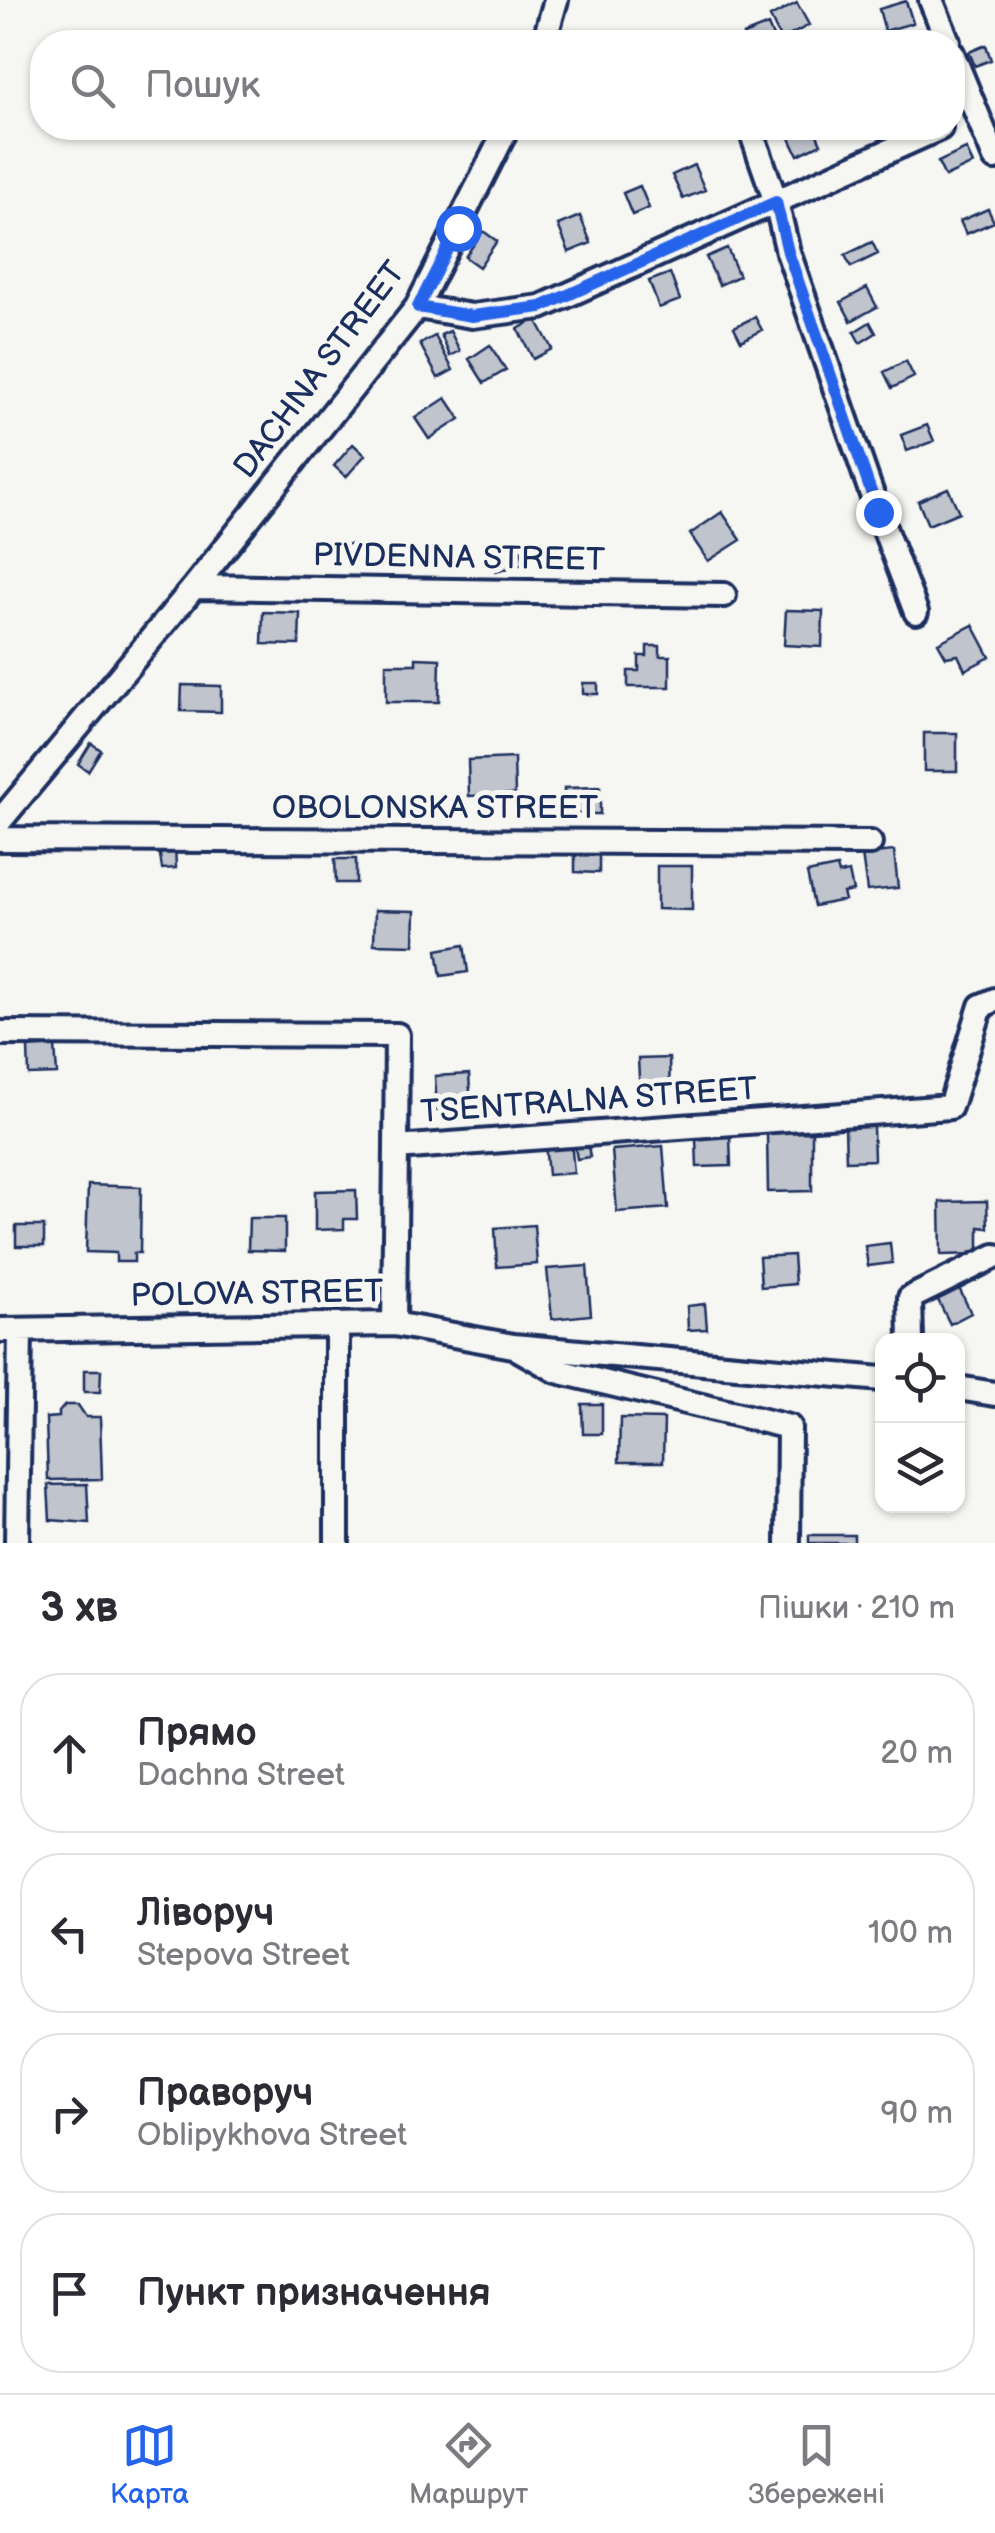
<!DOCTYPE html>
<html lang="uk">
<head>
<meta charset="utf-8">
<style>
  body { margin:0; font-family:"Balsamiq Sans",sans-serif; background:#f2f2f3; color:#2b2b33 }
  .controls { position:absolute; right:30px; bottom:30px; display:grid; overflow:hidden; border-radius:20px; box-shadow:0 2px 8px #0004 }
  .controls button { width:90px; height:90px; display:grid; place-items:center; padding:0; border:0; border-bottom:2px solid #e1e1e2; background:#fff; color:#2b2b33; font:50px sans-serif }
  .stop { position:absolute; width:30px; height:30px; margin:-22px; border:8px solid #2563eb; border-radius:50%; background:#fff }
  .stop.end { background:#2563eb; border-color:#fff; box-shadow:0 2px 10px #0008 }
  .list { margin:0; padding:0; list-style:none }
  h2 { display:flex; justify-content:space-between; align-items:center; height:130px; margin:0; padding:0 40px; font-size:42px }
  h2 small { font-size:32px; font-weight:400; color:#7c7c81 }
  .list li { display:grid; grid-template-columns:65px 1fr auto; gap:30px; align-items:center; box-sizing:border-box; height:160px; margin:0 20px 20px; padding:0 20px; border:2px solid #e1e1e2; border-radius:40px }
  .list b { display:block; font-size:38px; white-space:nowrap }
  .list p { margin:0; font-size:32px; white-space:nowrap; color:#7c7c81 }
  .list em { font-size:32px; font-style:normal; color:#7c7c81 }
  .icon { flex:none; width:55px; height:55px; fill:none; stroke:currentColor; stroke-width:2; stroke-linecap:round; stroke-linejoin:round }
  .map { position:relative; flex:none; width:995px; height:1543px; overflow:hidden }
  .search { position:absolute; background:#fff; box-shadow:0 2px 8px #0004; left:30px; right:30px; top:30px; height:110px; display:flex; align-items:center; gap:25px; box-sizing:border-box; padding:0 35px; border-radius:40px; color:#7c7c81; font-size:38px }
  .sheet { height:850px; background:#fff }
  nav { display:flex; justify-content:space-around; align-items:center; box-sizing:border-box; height:140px; border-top:2px solid #e1e1e2; background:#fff; font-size:28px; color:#7c7c81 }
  nav a { display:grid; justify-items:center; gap:5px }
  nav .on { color:#2563eb }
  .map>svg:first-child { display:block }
</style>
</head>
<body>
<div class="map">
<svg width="995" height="1543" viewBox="0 0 995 1543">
  <rect width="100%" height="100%" fill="#f6f6f2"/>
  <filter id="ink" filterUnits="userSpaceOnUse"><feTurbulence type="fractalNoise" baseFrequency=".01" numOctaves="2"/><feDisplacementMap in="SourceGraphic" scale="20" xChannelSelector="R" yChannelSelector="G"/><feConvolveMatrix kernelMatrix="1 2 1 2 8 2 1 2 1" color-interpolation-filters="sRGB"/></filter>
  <g filter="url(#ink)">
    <path fill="#c0c4cd" stroke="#1b2f5e" stroke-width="2.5" d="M 906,1 L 913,23 L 885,31 L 879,9 Z
      M 797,3 L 809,25 L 781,40 L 770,17 Z
      M 768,25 L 775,42 L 746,42 L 743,35 Z
      M 986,45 L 991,60 L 975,66 L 969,52 Z
      M 802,128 L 814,128 L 821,144 L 798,155 L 788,134 Z
      M 966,149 L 973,164 L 945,177 L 938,162 Z
      M 694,165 L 705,190 L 683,199 L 672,175 Z
      M 640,186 L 649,208 L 632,215 L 623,193 Z
      M 988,209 L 994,222 L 966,234 L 960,221 Z
      M 580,216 L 591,243 L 569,252 L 558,225 Z
      M 483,231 L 497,241 L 479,267 L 465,257 Z
      M 872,242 L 878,254 L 851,267 L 845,255 Z
      M 727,248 L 739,276 L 719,285 L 706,257 Z
      M 670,273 L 680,300 L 659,308 L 649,281 Z
      M 867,288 L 877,307 L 851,321 L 841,302 Z
      M 755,317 L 762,330 L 741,341 L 734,327 Z
      M 536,319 L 552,349 L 533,359 L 518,329 Z
      M 870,322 L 876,333 L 860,343 L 854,332 Z
      M 450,331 L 460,351 L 450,356 L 441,335 Z
      M 435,336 L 453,370 L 438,378 L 420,344 Z
      M 490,345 L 506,370 L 484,383 L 469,359 Z
      M 906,361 L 914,377 L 892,388 L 884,372 Z
      M 446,398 L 460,419 L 429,439 L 415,418 Z
      M 927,425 L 934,441 L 907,451 L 901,435 Z
      M 353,444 L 365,455 L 346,477 L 334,466 Z
      M 948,488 L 959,512 L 928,525 L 918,501 Z
      M 722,512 L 741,540 L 708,561 L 690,534 Z
      M 517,540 L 525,563 L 496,572 L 489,550 Z
      M 355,544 L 356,561 L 335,562 L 334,545 Z
      M 786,610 L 823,611 L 822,647 L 784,645 Z
      M 263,612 L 300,613 L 299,645 L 262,644 Z
      M 973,625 L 990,657 L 965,670 L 958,655 L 946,657 L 938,643 Z
      M 647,646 L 660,646 L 660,656 L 670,656 L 670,687 L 628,687 L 628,671 L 639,671 L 639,656 L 647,656 Z
      M 416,658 L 440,659 L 439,702 L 386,702 L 386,664 L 416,664 Z
      M 583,683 L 598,683 L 598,694 L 583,694 Z
      M 182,685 L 221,686 L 221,712 L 181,711 Z
      M 924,733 L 957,733 L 957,771 L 924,771 Z
      M 91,743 L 101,750 L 88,771 L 78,764 Z
      M 514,758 L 515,794 L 469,796 L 468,760 Z
      M 600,787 L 600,814 L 564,814 L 564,788 Z
      M 175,846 L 176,868 L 162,869 L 159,848 Z
      M 575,847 L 599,848 L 599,873 L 575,872 Z
      M 894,851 L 898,888 L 867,891 L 862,854 Z
      M 335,859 L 356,859 L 356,883 L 336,883 Z
      M 657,866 L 692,866 L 692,910 L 657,909 Z
      M 837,867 L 839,874 L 849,872 L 853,891 L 843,893 L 845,900 L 814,906 L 807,873 Z
      M 375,910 L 415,911 L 414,945 L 374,944 Z
      M 464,945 L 468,972 L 441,976 L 437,950 Z
      M 55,1046 L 57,1074 L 29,1075 L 28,1048 Z
      M 669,1058 L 670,1093 L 640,1095 L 638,1059 Z
      M 469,1074 L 471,1109 L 437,1111 L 435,1076 Z
      M 845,1127 L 873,1127 L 874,1160 L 846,1161 Z
      M 812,1132 L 812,1191 L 768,1192 L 767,1133 Z
      M 730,1136 L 731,1166 L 697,1167 L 696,1138 Z
      M 587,1139 L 590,1157 L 577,1159 L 574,1141 Z
      M 571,1140 L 574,1173 L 548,1175 L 545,1143 Z
      M 663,1146 L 668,1208 L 617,1212 L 612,1150 Z
      M 88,1185 L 141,1187 L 140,1253 L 134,1253 L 134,1262 L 116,1262 L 116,1253 L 86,1252 Z
      M 356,1190 L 357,1219 L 344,1219 L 344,1229 L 315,1230 L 315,1191 Z
      M 987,1201 L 988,1228 L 979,1227 L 979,1254 L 941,1255 L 940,1202 Z
      M 249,1218 L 285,1218 L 285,1251 L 248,1250 Z
      M 534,1225 L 537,1264 L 497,1267 L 495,1228 Z
      M 16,1226 L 44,1226 L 44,1246 L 16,1246 Z
      M 890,1243 L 892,1263 L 868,1266 L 865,1246 Z
      M 793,1255 L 795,1284 L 761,1287 L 759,1257 Z
      M 587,1266 L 591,1315 L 552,1319 L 547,1269 Z
      M 959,1288 L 971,1313 L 950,1324 L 937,1298 Z
      M 705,1304 L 707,1329 L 688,1330 L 687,1306 Z
      M 84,1370 L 101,1370 L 100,1392 L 84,1392 Z
      M 582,1404 L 602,1404 L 602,1434 L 583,1434 Z
      M 65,1405 L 78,1405 L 86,1417 L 100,1417 L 102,1479 L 48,1480 L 46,1418 L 59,1417 L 59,1412 Z
      M 620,1418 L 664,1419 L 663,1462 L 619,1462 Z
      M 87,1484 L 89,1523 L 50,1520 L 48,1485 Z
      M 809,1535 L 854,1535 L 854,1543 L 809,1543 Z"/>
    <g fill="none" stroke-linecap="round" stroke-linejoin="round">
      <g stroke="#1b2f5e" stroke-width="30">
        <path id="street" d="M 931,0 L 948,42
          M 544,42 L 556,0
          M 952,53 L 995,158
          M 750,128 L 776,202 L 788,252 L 878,512 L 916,612
          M 417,307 L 472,316 L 541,307 L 940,128
          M 194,587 L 724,595
          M 0,821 L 194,587 L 417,307 L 507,128
          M 0,839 L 870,843
          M 0,1033 L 397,1035 L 396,1148 L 950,1107 L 981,1006 L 995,1000
          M 337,1324 L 337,1543
          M 394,1324 L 396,1148
          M 0,1330 L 394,1324 L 513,1346 L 882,1379
          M 911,1340 L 910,1298 L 995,1256
          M 520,1350 L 557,1371 L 789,1427 L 788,1543
          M 958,1388 L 995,1394
          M 17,1543 L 20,1330"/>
      </g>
      <use href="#street" stroke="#f6f6f2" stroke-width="22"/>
    </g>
  </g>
  <g fill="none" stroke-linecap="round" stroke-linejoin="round" filter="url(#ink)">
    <path stroke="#2563eb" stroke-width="12" d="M 458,228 L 418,307 L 472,316 L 541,307 L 776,202 L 788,252 L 878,512"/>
  </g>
  <g text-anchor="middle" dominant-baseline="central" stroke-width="10" stroke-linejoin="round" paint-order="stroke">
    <g font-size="32" fill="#1b2f5e" stroke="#f6f6f2">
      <text transform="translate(320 370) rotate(-53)">DACHNA STREET</text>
      <text transform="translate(459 558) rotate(1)">PIVDENNA STREET</text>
      <text x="435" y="808">OBOLONSKA STREET</text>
      <text transform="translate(589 1101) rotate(-4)">TSENTRALNA STREET</text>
      <text transform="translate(257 1294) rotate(-1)">POLOVA STREET</text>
    </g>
  </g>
</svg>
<div class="controls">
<button><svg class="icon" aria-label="locate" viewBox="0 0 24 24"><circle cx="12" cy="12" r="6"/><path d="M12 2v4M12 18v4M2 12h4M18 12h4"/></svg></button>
<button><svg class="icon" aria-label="layers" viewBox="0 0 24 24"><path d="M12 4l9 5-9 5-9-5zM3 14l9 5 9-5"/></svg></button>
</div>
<div class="stop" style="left:458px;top:228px"></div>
<div class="stop end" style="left:878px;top:512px"></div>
<div class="search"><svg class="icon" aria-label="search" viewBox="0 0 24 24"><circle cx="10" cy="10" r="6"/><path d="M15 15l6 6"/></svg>Пошук</div>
</div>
<section class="sheet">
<h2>3 хв<small>Пішки · 210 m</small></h2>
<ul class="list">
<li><svg class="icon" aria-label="ahead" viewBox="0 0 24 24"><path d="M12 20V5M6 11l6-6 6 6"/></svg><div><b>Прямо</b><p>Dachna Street</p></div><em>20 m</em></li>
<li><svg class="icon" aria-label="left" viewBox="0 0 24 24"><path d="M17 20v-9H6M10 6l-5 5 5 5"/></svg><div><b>Ліворуч</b><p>Stepova Street</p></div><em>100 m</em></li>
<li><svg class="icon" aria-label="right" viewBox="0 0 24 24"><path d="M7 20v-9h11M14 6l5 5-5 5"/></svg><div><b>Праворуч</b><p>Oblipykhova Street</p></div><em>90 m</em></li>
<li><svg class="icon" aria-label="arrive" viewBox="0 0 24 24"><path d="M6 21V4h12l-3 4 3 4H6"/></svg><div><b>Пункт призначення</b></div></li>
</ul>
</section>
<nav>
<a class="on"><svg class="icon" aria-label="map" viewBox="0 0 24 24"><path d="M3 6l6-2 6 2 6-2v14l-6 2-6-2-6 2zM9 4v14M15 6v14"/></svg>Карта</a>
<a><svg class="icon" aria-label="directions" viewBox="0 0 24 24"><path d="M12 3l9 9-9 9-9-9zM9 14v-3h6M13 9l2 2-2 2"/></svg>Маршрут</a>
<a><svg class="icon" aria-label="saved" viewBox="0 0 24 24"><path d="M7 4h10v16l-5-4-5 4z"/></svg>Збережені</a>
</nav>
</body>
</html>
